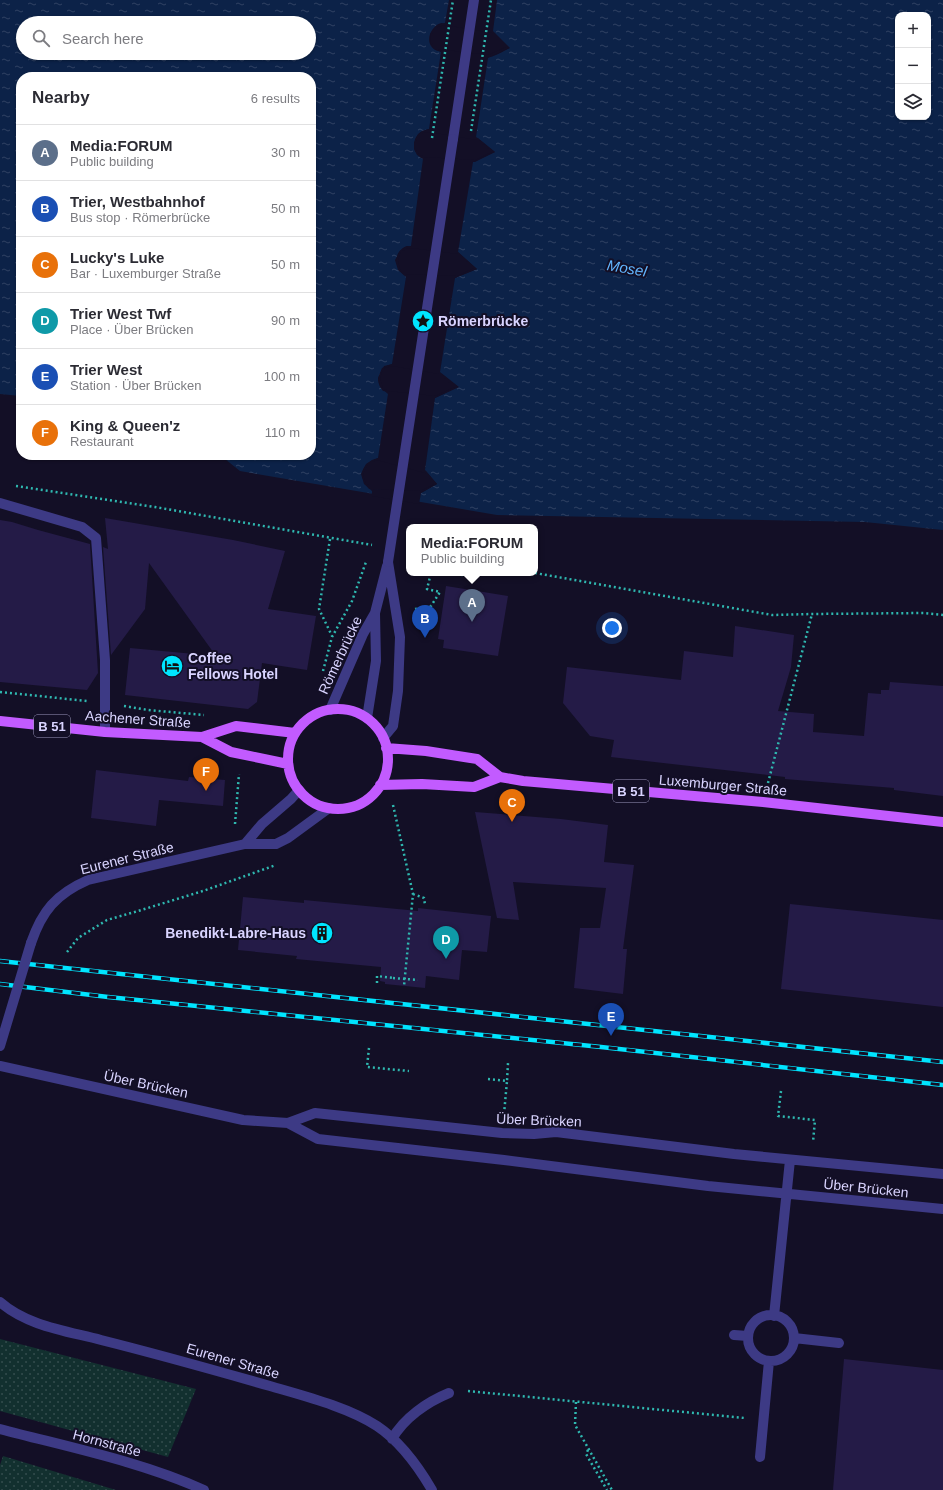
<!DOCTYPE html>
<html lang="en">
<head>
<meta charset="utf-8">
<style>
  body { margin:0; font-family:Helvetica,sans-serif; background:#f7f7f7; color:#2b2b33 }
  .controls { position:absolute; right:12px; top:12px; display:grid; overflow:hidden; border-radius:8px; box-shadow:0 1px 3px #0004 }
  .controls button { width:36px; height:36px; display:grid; place-items:center; padding:0; border:0; border-bottom:1px solid #e1e1e2; background:#fff; color:#2b2b33; font:20px sans-serif }
  .you { position:absolute; left:612px; top:628px; width:14px; height:14px; margin:-10px; border:3px solid #fff; border-radius:50%; background:#1a73e8; box-shadow:0 0 0 6px #1a73e833 }
  .badge { display:grid; place-items:center; width:26px; height:26px; border-radius:50%; background:#d93025; color:#fff; font-size:13px; font-weight:700 }
  .pin { position:absolute; translate:-50% -33px; filter:drop-shadow(0 1px 2px #0008) }
  .pin::after { content:''; position:absolute; top:21px; width:14px; height:12px; background:inherit; clip-path:polygon(0 0,100% 0,50% 100%) }
  .popup { position:absolute; left:406px; top:524px; width:132px; height:52px; box-sizing:border-box; display:grid; place-content:center; border-radius:8px; background:#fff; filter:drop-shadow(0 1px 3px #0005); font-size:13px; white-space:nowrap; color:#7c7c81 }
  .popup b { font-size:15px; color:#2b2b33 }
  .popup::after { content:''; position:absolute; left:50%; top:100%; margin-left:-8px; border:8px solid transparent; border-top-color:#fff }
  .list { margin:0; padding:0; list-style:none }
  h2 { display:flex; justify-content:space-between; align-items:center; height:52px; margin:0; padding:0 16px; font-size:17px }
  h2 small { font-size:13px; font-weight:400; color:#7c7c81 }
  .list li { display:grid; grid-template-columns:26px 1fr auto; gap:12px; align-items:center; box-sizing:border-box; height:56px; padding:0 16px; border-top:1px solid #e1e1e2 }
  .list b { display:block; font-size:15px; white-space:nowrap }
  .list p { margin:0; font-size:13px; white-space:nowrap; color:#7c7c81 }
  .list em { font-size:13px; font-style:normal; color:#7c7c81 }
  .icon { flex:none; width:22px; height:22px; fill:none; stroke:currentColor; stroke-width:2; stroke-linecap:round; stroke-linejoin:round }
  .map { position:relative; flex:none; width:943px; height:1490px; overflow:hidden }
  .search { position:absolute; background:#fff; box-shadow:0 1px 3px #0004; left:16px; top:16px; width:300px; height:44px; display:flex; align-items:center; gap:10px; box-sizing:border-box; padding:0 14px; border-radius:22px; color:#7c7c81; font-size:15px }
  .panel { position:absolute; background:#fff; box-shadow:0 1px 3px #0004; left:16px; top:72px; width:300px; height:388px; border-radius:16px }
  .map>svg:first-child { display:block }
</style>
</head>
<body>
<div class="map">
<svg width="943" height="1490" viewBox="0 0 943 1490">
  <defs>
    <pattern id="grass-dots" width="8" height="8" patternUnits="userSpaceOnUse"><rect width="8" height="8" fill="#12302f"/><path d="M2 2h.1M6 6h.1" fill="none" stroke="#344d4e" stroke-width="1.8" stroke-linecap="round"/></pattern>
    <pattern id="water-ripples" width="26" height="14" patternUnits="userSpaceOnUse"><rect width="26" height="14" fill="#0c2248"/><path d="M2 4q2-2 4 0t4 0M15 11q2-2 4 0t4 0" fill="none" stroke="#2f4163"/></pattern>
  </defs>
  <rect width="100%" height="100%" fill="#130f26"/>
  <path fill="url(#grass-dots)" d="M 0,1339 L 196,1389 L 168,1457 L 0,1411 Z
    M 3,1456 L 116,1490 L 0,1490 L 0,1465 Z"/>
  <path fill="url(#water-ripples)" fill-rule="evenodd" d="M 0,0 L 943,0 L 943,530 L 865,522 L 497,515 L 240,471 L 220,455 L 311,455 L 311,77 L 21,77 L 21,396 L 0,394 ZM 898,15 L 928,15 L 928,117 L 898,117 ZM 23,23 L 309,23 L 309,53 L 23,53 ZM 441,23 L 492,31 L 509,48 C 504,51 496,56 490,57 C 486,58 443,53 438,51 C 423,46 429,27 441,23 ZM 429,129 L 478,138 L 495,152 L 475,162 L 421,158 L 415,151 C 412,139 417,132 429,129 ZM 407,246 L 458,252 L 477,269 L 455,278 L 404,275 C 394,267 393,251 407,246 ZM 392,364 L 442,374 L 458,387 L 435,398 L 383,391 C 375,380 378,378 384,366 ZM 378,458 L 426,471 L 437,484 L 421,493 L 369,489 C 357,475 361,464 378,458 Z"/>
  <path fill="#130f26" fill-rule="evenodd" d="M 449,0 L 497,0 L 493,31 L 510,48 L 488,58 L 476,137 L 495,152 L 473,162 L 458,252 L 477,269 L 455,278 L 440,372 L 459,387 L 435,398 L 425,470 L 437,484 L 421,493 L 419,504 L 372,496 L 372,491 L 364,484 L 361,474 L 366,464 L 372,460 L 378,458 L 388,394 L 380,387 L 378,378 L 382,368 L 392,364 L 406,277 L 398,270 L 395,260 L 400,251 L 405,247 L 411,246 L 423,159 L 417,155 L 414,149 L 414,143 L 418,134 L 422,131 L 429,129 L 441,52 L 434,49 L 431,44 L 430,34 L 437,25 L 445,23 ZM 445,25 L 492,33 L 506,47 L 488,55 L 438,49 L 432,43 L 432,34 L 438,27 ZM 429,132 L 477,140 L 492,152 L 475,160 L 424,157 L 419,154 L 416,150 L 416,141 L 423,133 ZM 411,248 L 458,254 L 474,268 L 457,276 L 406,274 L 400,269 L 398,261 L 401,252 L 406,249 ZM 392,366 L 439,374 L 455,387 L 435,396 L 388,391 L 383,388 L 380,378 L 382,372 L 385,368 ZM 377,460 L 425,473 L 434,484 L 421,491 L 373,489 L 366,483 L 363,474 L 368,465 L 372,462 Z"/>
  <path fill="#241b47" d="M 105,518 L 233,540 L 285,551 L 268,609 L 316,616 L 307,670 L 262,663 L 257,702 L 248,709 L 125,695 L 130,648 L 216,656 L 149,563 L 145,609 L 111,655 L 103,547 L 108,549 Z
    M 0,520 L 12,522 L 38,530 L 90,544 L 98,673 L 87,690 L 0,682 Z
    M 446,586 L 508,596 L 498,656 L 443,648 L 444,640 L 438,639 Z
    M 735,626 L 794,635 L 791,667 L 778,711 L 814,714 L 813,732 L 864,736 L 868,693 L 881,694 L 881,690 L 889,690 L 890,682 L 943,686 L 943,796 L 894,790 L 894,788 L 785,779 L 785,777 L 611,757 L 614,740 L 590,736 L 563,703 L 567,667 L 681,680 L 684,651 L 733,657 Z
    M 96,770 L 188,781 L 189,777 L 225,780 L 223,806 L 159,800 L 156,826 L 91,818 Z
    M 475,812 L 561,819 L 608,825 L 604,862 L 634,865 L 623,949 L 627,949 L 623,994 L 574,988 L 580,928 L 600,928 L 606,888 L 513,882 L 519,920 L 497,918 Z
    M 243,897 L 304,903 L 304,900 L 418,911 L 418,908 L 491,916 L 487,952 L 462,950 L 459,980 L 426,976 L 425,988 L 385,984 L 385,982 L 380,981 L 381,967 L 296,959 L 297,956 L 238,950 Z
    M 790,904 L 943,920 L 943,1007 L 781,989 Z
    M 844,1359 L 943,1370 L 943,1490 L 833,1490 Z"/>
  <g fill="none" stroke-linecap="round" stroke-linejoin="round">
    <path stroke="#2fb8b0" stroke-width="2.5" stroke-dasharray="2 3" stroke-linecap="butt" d="M 16,486 L 155,507 L 372,545
      M 330,539 L 319,609 L 332,636
      M 451,573 L 468,576 L 469,573
      M 535,573 L 772,615 L 812,614 L 924,613 L 943,615
      M 415,609 L 431,606 L 440,592 L 427,589 L 431,573
      M 323,671 L 332,637 L 352,601 L 366,562
      M 0,692 L 87,701
      M 124,706 L 148,710 L 204,715
      M 768,783 L 812,614
      M 393,805 L 413,894 L 404,986
      M 235,824 L 239,774
      M 413,894 L 424,898 L 425,905
      M 67,952 L 78,938 L 107,920 L 138,911 L 203,891 L 276,865
      M 377,983 L 377,976 L 393,978
      M 369,1048 L 367,1067 L 409,1071
      M 488,1079 L 507,1081 L 508,1063
      M 781,1091 L 778,1116 L 815,1120 L 813,1142
      M 504,1114 L 507,1081
      M 468,1391 L 745,1418
      M 576,1402 L 575,1425 L 612,1490
      M 588,1450 L 586,1454 L 607,1490"/>
    <path stroke="#3d3a85" stroke-width="10" d="M 453,139 L 474,0
      M 0,503 L 82,527 L 96,538 L 105,660 L 105,732
      M 330,710 L 363,634 L 375,613
      M 367,718 L 376,661 L 375,613 L 387,566
      M 383,738 L 393,726 L 398,691 L 400,637 L 388,562
      M 245,844 L 262,824 L 291,799 L 299,790
      M 31,943 C 42,911 56,894 88,880 L 245,844 L 276,844 L 288,838 L 329,808
      M 0,1066 L 243,1120 L 288,1123 L 315,1113 L 502,1133 L 534,1134 L 556,1132 L 734,1154 L 943,1174
      M 288,1123 L 318,1139 L 504,1160 L 708,1186 L 943,1209
      M 0,1302 C 27,1326 67,1331 101,1340 C 157,1354 214,1370 270,1386 C 304,1396 348,1407 377,1426 C 401,1442 418,1466 432,1490
      M748 1338a23 23 0 1 1 46 0a23 23 0 1 1-46 0Z
      M 774,1316 L 790,1160
      M 734,1335 L 748,1336
      M 794,1338 L 839,1343
      M 0,1429 C 68,1447 139,1461 204,1490
      M 392,1439 C 404,1418 427,1402 449,1393
      M 760,1457 L 769,1361"/>
    <path stroke="#c25bff" stroke-width="10" d="M288 759a50 50 0 1 1 100 0a50 50 0 1 1-100 0Z
      M 0,721 L 105,732 L 202,737 L 236,726 L 295,733
      M 202,737 L 231,752 L 288,764
      M 386,748 L 426,751 L 477,759 L 500,777 L 523,781 L 763,802 L 943,822
      M 380,785 L 422,784 L 474,787 L 500,777"/>
    <g stroke="#00e5ff" stroke-width="4.5">
      <path id="rail" d="M 0,961 L 943,1062
        M 0,984 L 108,997 L 601,1047 L 943,1085"/>
    </g>
    <use href="#rail" stroke="#130f26" stroke-width="3" stroke-dasharray="9" stroke-linecap="butt"/>
    <path stroke="#2fb8b0" stroke-width="2.5" stroke-dasharray="2 3" stroke-linecap="butt" d="M 471,131 L 491,0
      M 432,138 L 453,0
      M 393,978 L 418,980"/>
    <path stroke="#3d3a85" stroke-width="10" d="M 388,562 L 453,139
      M 0,1046 L 31,943"/>
  </g>
  <defs>
    <g id="sight-disc" transform="scale(1.15)"><circle r="9.5" fill="#00e5ff" stroke="#130f26"/><path d="M0-6L1.8-2.2L6-1.7L2.9 1.2L3.7 5.4L0 3.3L-3.7 5.4L-2.9 1.2L-6-1.7L-1.8-2.2Z" fill="#111"/></g>
    <g id="hotel-disc" transform="scale(1.15)"><circle r="9.5" fill="#00e5ff" stroke="#130f26"/><path d="M-6-4.5h1.5V1H6V5H4.5V3h-9V5H-6ZM-4 0a1.8 1.8 0 1 1 3.6 0ZM.5 0V-2.5h3Q6-2.5 6 0Z" fill="#111"/></g>
    <g id="building-disc" transform="scale(1.15)"><circle r="9.5" fill="#00e5ff" stroke="#130f26"/><path d="M-4-6H4V6H1V3H-1V6H-4ZM-2.5-4.3h1.7v1.8h-1.7ZM.8-4.3h1.7v1.8H.8ZM-2.5-1h1.7V.8h-1.7ZM.8-1h1.7V.8H.8Z" fill="#111"/></g>
  </defs>
  <g fill-rule="evenodd">
    <use href="#sight-disc" x="423" y="321"/>
    <use href="#hotel-disc" x="172" y="666"/>
    <use href="#building-disc" x="322" y="933"/>
  </g>
  <g text-anchor="middle" dominant-baseline="central" stroke-width="4" stroke-linejoin="round" paint-order="stroke">
    <g fill="#130f26" stroke="#9e99be" stroke-width="1">
      <rect x="34" y="715" width="36" height="22" rx="3"/>
      <rect x="613" y="780" width="36" height="22" rx="3"/>
    </g>
    <g font-size="13" font-weight="bold" fill="#d9d4ff">
      <text x="52" y="726">B 51</text>
      <text x="631" y="791">B 51</text>
    </g>
    <g font-size="14" font-weight="bold" fill="#d9d4ff" stroke="#130f26" text-anchor="start">
      <text x="438" y="321">Römerbrücke</text>
      <text x="188" y="658">Coffee<tspan x="188" dy="16">Fellows Hotel</tspan></text>
      <text x="306" y="933" text-anchor="end">Benedikt-Labre-Haus</text>
    </g>
    <g font-size="14" fill="#d9d4ff" stroke="#130f26">
      <text transform="translate(340 655) rotate(-65)">Römerbrücke</text>
      <text transform="translate(138 719) rotate(4)">Aachener Straße</text>
      <text transform="translate(723 785) rotate(5)">Luxemburger Straße</text>
      <text transform="translate(127 858) rotate(-14)">Eurener Straße</text>
      <text transform="translate(146 1084) rotate(12)">Über Brücken</text>
      <text transform="translate(539 1120) rotate(2)">Über Brücken</text>
      <text transform="translate(866 1188) rotate(6)">Über Brücken</text>
      <text transform="translate(233 1361) rotate(16)">Eurener Straße</text>
      <text transform="translate(107 1443) rotate(15)">Hornstraße</text>
    </g>
    <g font-size="15" font-style="italic" fill="#62b6ff" stroke="#130f26">
      <text transform="translate(627 268) rotate(10)">Mosel</text>
    </g>
  </g>
</svg>
<div class="controls">
<button>+</button>
<button>−</button>
<button><svg class="icon" aria-label="layers" viewBox="0 0 24 24"><path d="M12 4l9 5-9 5-9-5zM3 14l9 5 9-5"/></svg></button>
</div>
<div class="you"></div>
<div class="pin badge" style="left:472px;top:622px;background:#5c6f8a">A</div>
<div class="popup"><b>Media:FORUM</b>Public building</div>
<div class="pin badge" style="left:425px;top:638px;background:#1a4fb4">B</div>
<div class="pin badge" style="left:512px;top:822px;background:#e8710a">C</div>
<div class="pin badge" style="left:446px;top:959px;background:#0f9aa8">D</div>
<div class="pin badge" style="left:611px;top:1036px;background:#1a4fb4">E</div>
<div class="pin badge" style="left:206px;top:791px;background:#e8710a">F</div>
<div class="search"><svg class="icon" aria-label="search" viewBox="0 0 24 24"><circle cx="10" cy="10" r="6"/><path d="M15 15l6 6"/></svg>Search here</div>
<section class="panel">
<h2>Nearby<small>6 results</small></h2>
<ul class="list">
<li><span class="badge" style="background:#5c6f8a">A</span><div><b>Media:FORUM</b><p>Public building</p></div><em>30 m</em></li>
<li><span class="badge" style="background:#1a4fb4">B</span><div><b>Trier, Westbahnhof</b><p>Bus stop · Römerbrücke</p></div><em>50 m</em></li>
<li><span class="badge" style="background:#e8710a">C</span><div><b>Lucky's Luke</b><p>Bar · Luxemburger Straße</p></div><em>50 m</em></li>
<li><span class="badge" style="background:#0f9aa8">D</span><div><b>Trier West Twf</b><p>Place · Über Brücken</p></div><em>90 m</em></li>
<li><span class="badge" style="background:#1a4fb4">E</span><div><b>Trier West</b><p>Station · Über Brücken</p></div><em>100 m</em></li>
<li><span class="badge" style="background:#e8710a">F</span><div><b>King &amp; Queen'z</b><p>Restaurant</p></div><em>110 m</em></li>
</ul>
</section>
</div>
</body>
</html>
